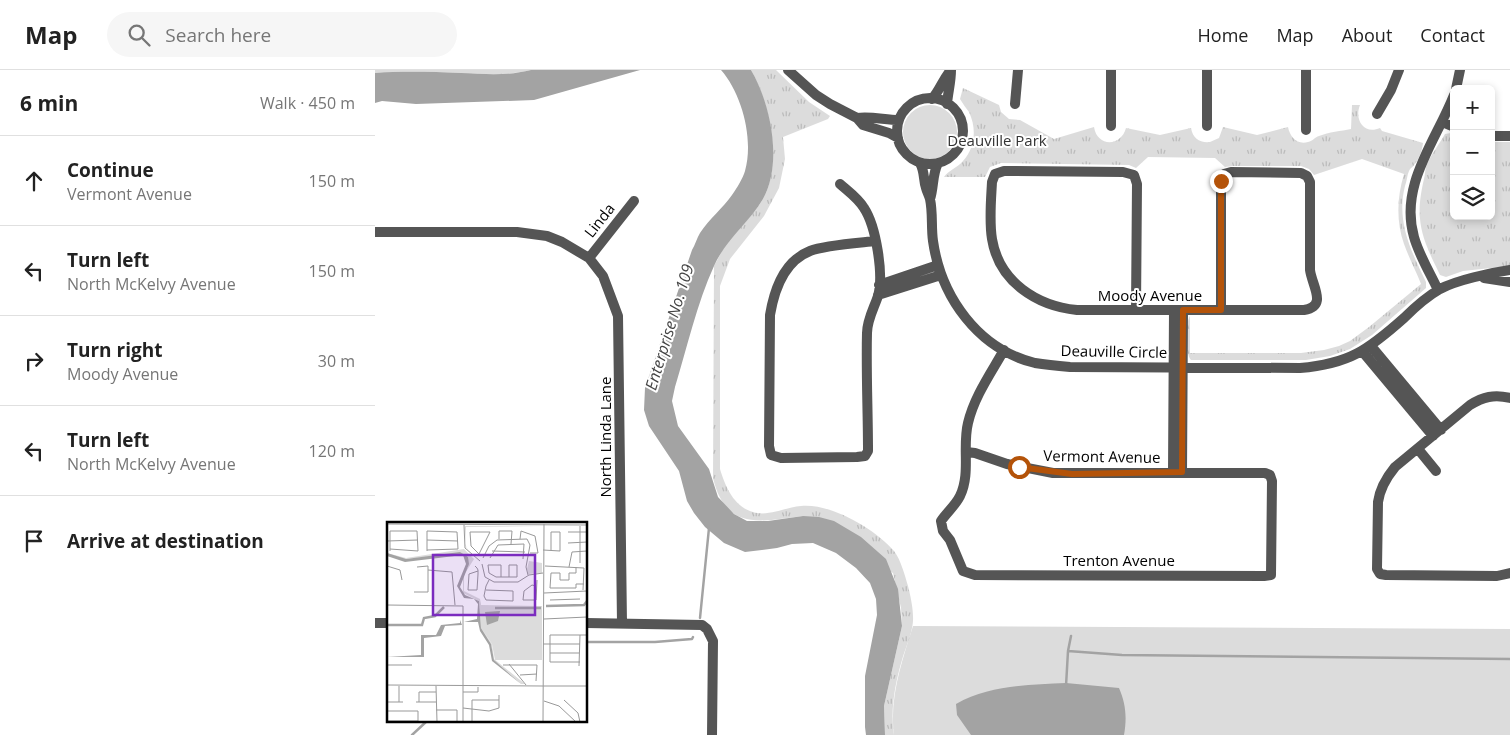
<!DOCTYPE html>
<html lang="en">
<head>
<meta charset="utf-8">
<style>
  body { margin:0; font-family:"Open Sans",sans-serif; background:#f6f6f6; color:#222 }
  .controls { position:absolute; right:15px; top:15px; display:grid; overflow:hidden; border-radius:8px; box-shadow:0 2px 8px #0003 }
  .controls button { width:45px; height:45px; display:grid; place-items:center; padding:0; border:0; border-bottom:1px solid #e0e0e0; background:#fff; color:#222; font:25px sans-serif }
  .stop { position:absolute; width:15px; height:15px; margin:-11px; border:4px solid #b45309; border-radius:50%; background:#fff }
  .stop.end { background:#b45309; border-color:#fff; box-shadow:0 1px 5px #0008 }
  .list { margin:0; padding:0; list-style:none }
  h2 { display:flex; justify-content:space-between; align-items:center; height:65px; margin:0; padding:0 20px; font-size:21px }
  h2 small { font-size:16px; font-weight:400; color:#767676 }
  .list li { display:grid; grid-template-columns:32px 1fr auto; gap:15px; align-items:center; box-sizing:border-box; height:90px; padding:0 20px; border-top:1px solid #e0e0e0 }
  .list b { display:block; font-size:19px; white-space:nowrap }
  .list p { margin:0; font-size:16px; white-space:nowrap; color:#767676 }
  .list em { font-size:16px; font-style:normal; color:#767676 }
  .icon { flex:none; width:28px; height:28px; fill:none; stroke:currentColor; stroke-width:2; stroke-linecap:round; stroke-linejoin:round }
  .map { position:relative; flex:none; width:1135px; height:665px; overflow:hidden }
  header { display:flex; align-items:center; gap:30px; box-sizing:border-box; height:70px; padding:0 25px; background:#fff; border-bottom:1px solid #e0e0e0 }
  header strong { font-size:24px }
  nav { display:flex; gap:28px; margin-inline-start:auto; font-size:18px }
  .search { width:350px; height:45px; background:#f6f6f6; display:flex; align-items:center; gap:12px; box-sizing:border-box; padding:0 18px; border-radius:28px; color:#767676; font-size:19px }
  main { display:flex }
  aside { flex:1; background:#fff }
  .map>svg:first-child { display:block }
</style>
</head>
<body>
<header>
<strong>Map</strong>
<div class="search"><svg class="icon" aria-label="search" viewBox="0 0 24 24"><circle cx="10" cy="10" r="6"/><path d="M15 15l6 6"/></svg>Search here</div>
<nav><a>Home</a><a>Map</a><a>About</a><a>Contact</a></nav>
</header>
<main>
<aside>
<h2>6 min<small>Walk · 450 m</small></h2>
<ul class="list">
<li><svg class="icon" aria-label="ahead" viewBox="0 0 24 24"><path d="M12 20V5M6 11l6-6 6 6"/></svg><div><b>Continue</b><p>Vermont Avenue</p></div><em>150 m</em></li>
<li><svg class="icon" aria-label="left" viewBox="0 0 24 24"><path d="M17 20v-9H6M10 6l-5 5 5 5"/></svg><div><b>Turn left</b><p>North McKelvy Avenue</p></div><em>150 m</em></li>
<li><svg class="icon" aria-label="right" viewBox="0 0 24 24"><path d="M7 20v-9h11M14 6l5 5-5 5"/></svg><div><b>Turn right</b><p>Moody Avenue</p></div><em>30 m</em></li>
<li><svg class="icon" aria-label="left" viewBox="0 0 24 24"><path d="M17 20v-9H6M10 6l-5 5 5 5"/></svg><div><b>Turn left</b><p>North McKelvy Avenue</p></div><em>120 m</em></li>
<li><svg class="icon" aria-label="arrive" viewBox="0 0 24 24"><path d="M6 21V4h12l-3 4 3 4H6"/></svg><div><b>Arrive at destination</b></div></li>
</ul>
</aside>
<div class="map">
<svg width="1135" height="665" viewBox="0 0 1135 665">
  <defs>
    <pattern id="park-tufts" width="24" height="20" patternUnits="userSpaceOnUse" patternTransform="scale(1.25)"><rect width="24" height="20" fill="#dcdcdc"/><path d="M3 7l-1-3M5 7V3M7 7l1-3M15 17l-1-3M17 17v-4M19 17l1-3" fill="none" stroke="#bbb"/></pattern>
  </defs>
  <rect width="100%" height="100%" fill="#fff"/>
  <path fill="#dcdcdc" d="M528 62a27 27 0 1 1 54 0a27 27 0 1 1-54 0Z
    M 538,556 L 1135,559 L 1135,665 L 519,665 C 514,628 527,591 538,556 Z"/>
  <path fill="url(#park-tufts)" d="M 0,0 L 156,0 C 133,6 109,4 86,3 C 57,2 29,1 0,3 Z
    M 376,0 L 401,0 L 434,32 L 455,46 L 453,49 L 408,67 L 410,89 L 404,118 L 389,146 L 355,189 L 345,216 L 345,399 C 350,416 359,437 378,442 C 393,447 411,437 426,436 C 456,433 500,459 519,481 C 526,490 530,506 533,516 C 536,528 540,546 537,558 C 535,569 530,579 527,590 C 520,614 515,640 519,665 L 510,665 L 509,636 L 527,556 L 526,538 L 518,503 L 428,446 C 386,451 351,462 338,408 L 339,196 C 343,189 347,180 352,173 C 363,158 379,145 388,129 C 408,92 395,35 376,0 Z
    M 588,18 L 624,35 L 626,42 L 634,49 L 645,50 L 679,69 L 719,57 C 722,77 746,77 751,58 L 785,65 L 816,58 C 818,69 825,73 835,72 L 844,68 L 848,57 L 882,65 L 913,57 C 915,67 922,75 933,72 C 938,71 940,67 944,66 C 954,62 966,61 976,59 L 977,35 L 985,35 C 979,50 989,65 1005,58 L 1007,61 L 1048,73 C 1047,81 1044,89 1039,95 C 1037,98 1036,97 1034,101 C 1032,105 1032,111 1030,116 C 1021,151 1036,181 1051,212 L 1051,218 L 997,265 L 975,279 L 955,286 L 931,290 L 816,290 C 810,284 810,253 815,246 L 815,283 L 926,283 L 949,280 L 964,276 L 975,271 L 994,257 L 1046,214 C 1041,201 1034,188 1029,174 C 1021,151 1022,127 1029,104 L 987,89 L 939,105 L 934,99 L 926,96 L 858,96 L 850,97 L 840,88 L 773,87 L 761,98 L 754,95 L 626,93 L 615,97 L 610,107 L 569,107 C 574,100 582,98 588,91 C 600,78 602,59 594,42 C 591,38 588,34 585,29 Z
    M 1076,63 L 1079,64 L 1079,146 L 1116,146 L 1116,72 L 1135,72 L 1135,196 L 1088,201 L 1071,207 L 1065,205 C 1047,168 1039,151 1049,109 C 1050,105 1050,101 1051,97 C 1055,85 1064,75 1070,64 Z"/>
  <path fill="#a3a3a3" d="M 156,0 L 265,0 L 159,30 L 41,34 L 7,31 L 0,33 L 0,3 C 29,1 57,2 86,3 C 110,4 133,6 156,0 Z
    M 346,0 L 376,0 C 396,34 408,93 388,129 C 374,153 351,169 339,196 C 322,233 312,278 300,317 L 297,331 L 303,356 L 334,399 L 343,427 L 359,444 L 372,451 L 393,451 L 428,446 L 444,447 L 459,451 L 486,467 L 511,489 L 523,519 L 527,556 L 509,636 L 510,665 L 491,665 L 490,657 L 490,606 L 502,545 L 501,529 L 495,513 L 481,498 L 461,483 L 438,473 L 417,474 L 402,478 L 370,482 L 349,473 L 330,457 L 319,443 L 312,431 L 304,401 L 274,356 L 269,340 L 270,318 L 317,180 C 320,175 322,168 325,163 C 334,149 348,138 357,125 C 362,118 368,108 370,101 C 379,69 367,24 346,0 Z
    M 691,613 L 744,618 C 751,634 752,648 749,665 L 596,665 L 582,645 L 581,634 C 615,615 653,615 691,613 Z"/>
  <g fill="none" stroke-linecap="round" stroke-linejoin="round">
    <path stroke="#a3a3a3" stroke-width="2.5" d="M 325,548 L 334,458
      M 211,572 L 280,572 L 317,569 L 318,567
      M 693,581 L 747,585 L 1135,589
      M 691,616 L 693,581 L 696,566
      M 37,665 L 52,651"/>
    <path stroke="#555" stroke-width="10" d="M 413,0 L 441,25 L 455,34 L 482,48 L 488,55 L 514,63 L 523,68
      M 736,0 L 736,56
      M 1081,19 L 1085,0
      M522 61a33 33 0 1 1 66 0a33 33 0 1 1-66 0Z
      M 557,29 C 565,20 568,9 576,0
      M 572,34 C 573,22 576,12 576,0
      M 640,34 L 643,0
      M 1002,44 L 1016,20 L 1024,0
      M 482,48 C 496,46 510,50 524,50
      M 1067,52 L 1079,57
      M 832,56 L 832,0
      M 931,60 L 931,0
      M 1116,66 L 1135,66
      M 545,93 C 550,102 548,109 551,118 C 552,122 554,125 555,129 C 558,143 556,157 558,171 C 566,227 603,279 660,293 C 672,295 683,296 695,297 L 925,298 C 974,294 993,280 1029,248 C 1040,237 1051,227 1065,219 C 1082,210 1115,203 1135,200
      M 465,114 C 474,122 483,128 489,138 C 501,156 509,205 503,226 C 499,238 492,250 492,263 C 491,302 493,341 493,381 L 490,386 L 482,387 L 406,388 L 396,385 L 394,376 L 395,245 C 399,221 409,191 435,181 C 450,175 483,173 501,171
      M 555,129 C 559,117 557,105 563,93
      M 0,162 L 142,162 L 172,166 L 187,172 L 214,188 L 228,206 L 243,246 L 247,553
      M 214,188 L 259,131
      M 1109,208 L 1135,212
      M 504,215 L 563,195
      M 1063,220 C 1055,203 1044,185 1039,167 C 1024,115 1061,71 1079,25
      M 503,225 L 566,205
      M 761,240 L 762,114 L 759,105 L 748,102 L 629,101 L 620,104 L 617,112 C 616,131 614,151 617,169 C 624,212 662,236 702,240 L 929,240 C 953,236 937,216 935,200 L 935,112 L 932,106 L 926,103 L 856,102 L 849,104 L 846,111 L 846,240
      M 996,276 L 1066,360
      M 987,281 L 1058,366
      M 1135,328 C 1119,324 1108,327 1095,335 L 1020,397 C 1011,408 1005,418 1003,432 L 1002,499 L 1005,504 L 1011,505 L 1122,506 L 1135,503
      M 1043,379 L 1061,401
      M 591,382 L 600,383 L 632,394 L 678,403 L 890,403 L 895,405 L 897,411 L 896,505 L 889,506 L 600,505 L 588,501 L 575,470 L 568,461 L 566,451 C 572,442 580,436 585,426 C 596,403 587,377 593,353 C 599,327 616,303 629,280
      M 798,402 L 799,240
      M 807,402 L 808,240
      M 0,553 L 14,553
      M 211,553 L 327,555 L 332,559 L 338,571 L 337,665"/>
  </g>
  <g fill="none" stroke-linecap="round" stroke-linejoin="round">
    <path stroke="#b45309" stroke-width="6" d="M 644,397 L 697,404 L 807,402 L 808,240 L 846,240 L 846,111"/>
  </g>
  <g text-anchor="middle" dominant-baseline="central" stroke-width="4" stroke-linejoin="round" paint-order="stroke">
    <g font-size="15" fill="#333" stroke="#fff">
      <text x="622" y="70">Deauville Park</text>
    </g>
    <g font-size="15" fill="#000" stroke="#fff">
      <text transform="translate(224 150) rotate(-52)">Linda</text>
      <text x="775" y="225">Moody Avenue</text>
      <text transform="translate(739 281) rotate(1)">Deauville Circle</text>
      <text transform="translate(230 367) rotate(-90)">North Linda Lane</text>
      <text transform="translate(727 386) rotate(1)">Vermont Avenue</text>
      <text x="744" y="490">Trenton Avenue</text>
    </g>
    <g font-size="16" font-style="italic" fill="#444" stroke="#fff">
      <text transform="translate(294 257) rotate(-73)">Enterprise No. 109</text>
    </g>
  </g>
  <g transform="translate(12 452)">
    <rect width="200" height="200" fill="#fff"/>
    <path d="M 94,83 L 155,84 L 155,138 L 108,138 L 105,122 L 94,106 Z" fill="#dcdcdc"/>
    <path d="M 78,4 L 155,5 L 155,51 L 141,52 L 140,47 L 142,39 L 155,41 L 155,5 L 79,5 L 78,22 L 83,32 L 78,23 ZM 77,27 L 87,37 L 77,53 L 77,69 L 93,77 L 94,82 L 94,106 L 105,122 L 107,137 L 138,162 L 134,162 L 107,138 L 104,122 L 94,106 L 92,79 L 76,71 L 76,51 L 81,45 L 78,32 L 17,37 L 9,36 L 0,31 L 19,36 Z" fill="#dcdcdc"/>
    <path d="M 73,30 L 81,35 L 82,42 L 73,65 L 78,73 L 92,79 L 94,106 L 104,122 L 107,138 L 134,162 L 105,139 L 102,123 L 93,109 L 91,100 L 77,100 L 90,97 L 91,82 L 87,77 L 77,76 L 70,64 L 79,42 L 76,33 L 18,40 L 0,34 L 0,31 L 19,37 ZM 113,89 L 111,99 L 100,103 L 98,90 ZM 73,98 L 75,103 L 58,104 L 54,114 L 37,116 L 37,135 L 0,135 L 34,133 L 34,113 L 49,113 L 54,103 L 73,101 Z" fill="#a3a3a3"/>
    <path fill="none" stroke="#a3a3a3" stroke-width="2.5" d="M 159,84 L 197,83 L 200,79M 108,86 L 154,86M 0,103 L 35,103 L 37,96 L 48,94 L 57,85"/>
    <path fill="none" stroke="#999" stroke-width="1" d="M 0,2 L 200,3M 77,3 L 78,26 L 93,39M 83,10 L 103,10 L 92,32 L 84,24 ZM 181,10 L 200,10M 112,17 L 112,9 L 125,9 L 124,22M 133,17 L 134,9 L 148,14 L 151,31 L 143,31M 40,18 L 71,19M 0,19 L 31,18M 181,21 L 200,20M 3,27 L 31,29 L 30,9 L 3,9 L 3,29M 156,28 L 173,29 L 173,10 L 164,10 L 164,28M 40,29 L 40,9 L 70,10 L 71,27 L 40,28M 105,29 L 138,30M 96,36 L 102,24 L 110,18 L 140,17 L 143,23 L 139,45 L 141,53M 103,36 L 111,23 L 137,22 L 136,37M 193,41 L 193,4M 95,42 L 98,55 L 107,60 L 131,60 L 142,53 L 156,51M 0,44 L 13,48 L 15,58M 88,44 L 90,46 L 91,48 L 91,52 L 90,68 L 81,68 L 82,52 L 91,49M 158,44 L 197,46M 182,45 L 185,30 L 200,29M 189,45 L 189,51 L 182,51 L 182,58 L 173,58 L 173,51 L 164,51 L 163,66 L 189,66 L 189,62 L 197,62M 41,48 L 65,50M 65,50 L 68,83M 114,55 L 114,43 L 101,43 L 102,51 L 109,55 L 130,55 L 130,43 L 122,43 L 122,55M 149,64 L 145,63 L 137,69 L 136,78 L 149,78M 99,68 L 126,69 L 126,79 L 99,78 L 97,74 L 99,64 L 102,58M 196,68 L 197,46M 27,70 L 41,70 L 41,44 L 30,45M 157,71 L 200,69M 149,78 L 150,58M 163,78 L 193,77M 0,83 L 76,84 L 76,200M 157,97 L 200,95M 156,122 L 193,122M 163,131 L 192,131M 193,140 L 163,140 L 163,113 L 200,113M 122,142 L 139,163M 0,143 L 25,143M 116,143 L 150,143 L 149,159M 192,144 L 193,113M 133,153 L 150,152M 0,163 L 156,164M 49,164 L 50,200M 156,164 L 200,164M 76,170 L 91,170 L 91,165M 177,178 L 191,191 L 193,200M 157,179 L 172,184 L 189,200M 0,180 L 16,180M 12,180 L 12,164M 29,180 L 49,180M 32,180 L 32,170 L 49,170M 76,186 L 102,189 L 112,186 L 112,173M 49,188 L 70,188 L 70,200M 0,189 L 31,189 L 31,200M 0,199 L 31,199M 85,200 L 85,178 L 112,178M 156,200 L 157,2"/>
    <path fill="#7b2cbf" fill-opacity="0.15" stroke="#7b2cbf" stroke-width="2.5" d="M 46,33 L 148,33 L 148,93 L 46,93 Z"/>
    <rect width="200" height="200" fill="none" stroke="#000" stroke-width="2.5"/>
  </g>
</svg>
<div class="controls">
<button>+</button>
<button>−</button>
<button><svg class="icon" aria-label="layers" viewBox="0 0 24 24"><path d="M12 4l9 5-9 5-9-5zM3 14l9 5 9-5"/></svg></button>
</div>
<div class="stop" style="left:644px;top:397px"></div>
<div class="stop end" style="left:846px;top:111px"></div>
</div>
</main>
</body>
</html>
